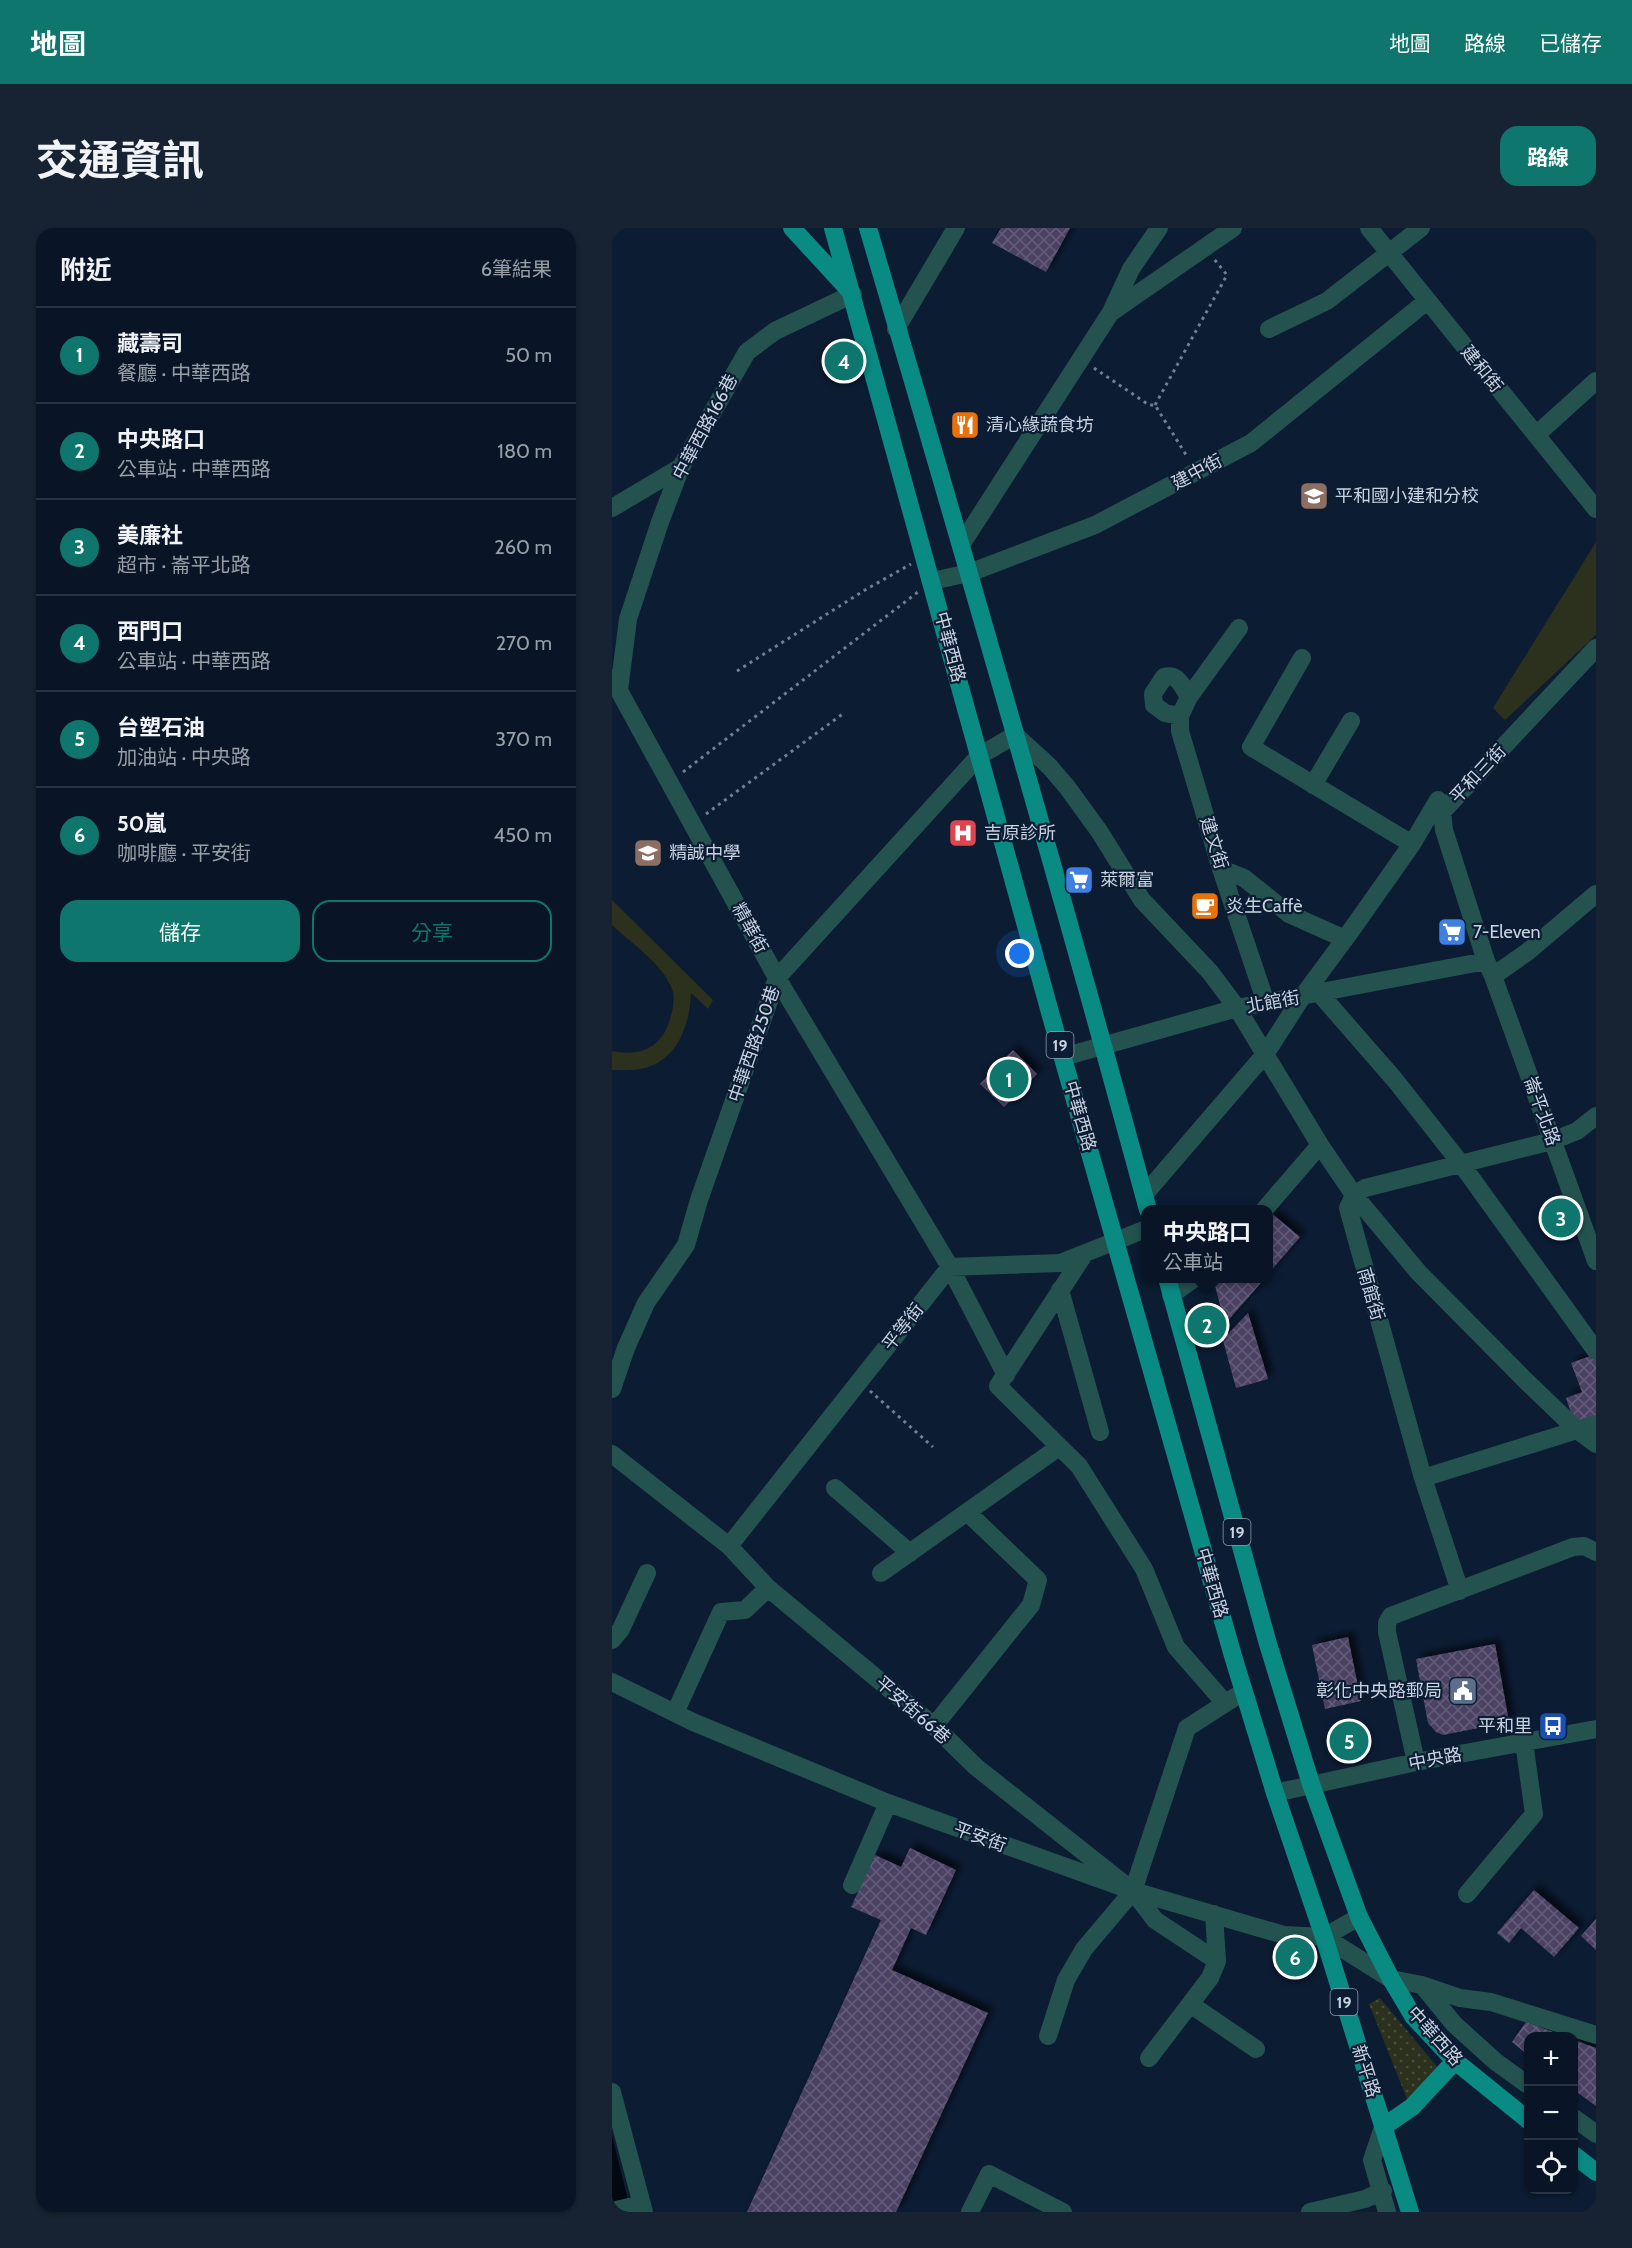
<!DOCTYPE html>
<html lang="zh-TW">
<head>
<meta charset="utf-8">
<style>
  body { margin:0; font-family:Cabin,"Noto Sans TC",sans-serif; background:#172232; color:#f1f3f6 }
  .controls { position:absolute; right:18px; bottom:18px; display:grid; overflow:hidden; border-radius:12px; box-shadow:0 2px 4px #0004 }
  .controls button { width:54px; height:54px; display:grid; place-items:center; padding:0; border:0; border-bottom:2px solid #293443; background:#091526; color:#f1f3f6; font:30px sans-serif }
  .you { position:absolute; left:408px; top:726px; width:21px; height:21px; margin:-15px; border:4px solid #fff; border-radius:50%; background:#1a73e8; box-shadow:0 0 0 9px #1a73e833 }
  .badge { display:grid; place-items:center; width:39px; height:39px; border-radius:50%; background:#0f766e; color:#fff; font-size:20px; font-weight:700 }
  .pin { position:absolute; translate:-50% -50%; border:3px solid #fff; box-shadow:0 2px 6px #0006 }
  .popup { position:absolute; left:529px; top:977px; width:132px; height:78px; box-sizing:border-box; display:grid; place-content:center; border-radius:12px; background:#091526; filter:drop-shadow(0 2px 4px #0005); font-size:20px; white-space:nowrap; color:#999fa7 }
  .popup b { font-size:22px; color:#f1f3f6 }
  .popup::after { content:''; position:absolute; left:50%; top:100%; margin-left:-12px; border:12px solid transparent; border-top-color:#091526 }
  .list { margin:0; padding:0; list-style:none }
  h2 { display:flex; justify-content:space-between; align-items:center; height:78px; margin:0; padding:0 24px; font-size:26px }
  h2 small { font-size:20px; font-weight:400; color:#999fa7 }
  .list li { display:grid; grid-template-columns:39px 1fr auto; gap:18px; align-items:center; box-sizing:border-box; height:96px; padding:0 24px; border-top:2px solid #293443 }
  .list b { display:block; font-size:22px; white-space:nowrap }
  .list p { margin:0; font-size:20px; white-space:nowrap; color:#999fa7 }
  .list em { font-size:20px; font-style:normal; color:#999fa7 }
  .actions { display:flex; gap:12px; padding:18px 24px }
  .actions a { flex:1; padding:14px 0; border:2px solid #0f766e; border-radius:18px; text-align:center; font-size:21px; color:#0f766e }
  .actions .main { background:#0f766e; color:#fff }
  .icon { flex:none; width:33px; height:33px; fill:none; stroke:currentColor; stroke-width:2; stroke-linecap:round; stroke-linejoin:round }
  .map { position:relative; flex:none; width:984px; height:1984px; overflow:hidden; border-radius:18px }
  header { display:flex; align-items:center; gap:36px; box-sizing:border-box; height:84px; padding:0 30px; background:#0f766e; color:#fff }
  header strong { font-size:28px }
  nav { display:flex; gap:33px; margin-inline-start:auto; font-size:21px }
  .intro { display:flex; align-items:center; justify-content:space-between; box-sizing:border-box; height:144px; padding:0 36px }
  h1 { margin:0; font-size:42px }
  .button { padding:15px 27px; border-radius:18px; background:#0f766e; color:#fff; font-size:21px; font-weight:700 }
  main { display:flex; gap:36px; padding:0 36px }
  aside { flex:1; background:#091526; border-radius:18px; box-shadow:0 2px 4px #0004 }
  .map>svg:first-child { display:block }
</style>
</head>
<body>
<header>
<strong>地圖</strong>
<nav><a>地圖</a><a>路線</a><a>已儲存</a></nav>
</header>
<div class="intro"><h1>交通資訊</h1><a class="button">路線</a></div>
<main>
<aside>
<h2>附近<small>6筆結果</small></h2>
<ul class="list">
<li><span class="badge">1</span><div><b>藏壽司</b><p>餐廳 · 中華西路</p></div><em>50 m</em></li>
<li><span class="badge">2</span><div><b>中央路口</b><p>公車站 · 中華西路</p></div><em>180 m</em></li>
<li><span class="badge">3</span><div><b>美廉社</b><p>超市 · 崙平北路</p></div><em>260 m</em></li>
<li><span class="badge">4</span><div><b>西門口</b><p>公車站 · 中華西路</p></div><em>270 m</em></li>
<li><span class="badge">5</span><div><b>台塑石油</b><p>加油站 · 中央路</p></div><em>370 m</em></li>
<li><span class="badge">6</span><div><b>50嵐</b><p>咖啡廳 · 平安街</p></div><em>450 m</em></li>
</ul>
<div class="actions"><a class="main">儲存</a><a>分享</a></div>
</aside>
<div class="map">
<svg width="984" height="1984" viewBox="0 0 984 1984">
  <defs>
    <pattern id="garden-dots" width="8" height="8" patternUnits="userSpaceOnUse" patternTransform="scale(1.5)"><rect width="8" height="8" fill="#2b311d"/><path d="M2 2h.1M6 6h.1" fill="none" stroke="#484e3e" stroke-width="1.8" stroke-linecap="round"/></pattern>
    <pattern id="building-cross-hatch" width="8" height="8" patternUnits="userSpaceOnUse" patternTransform="scale(1.5)"><rect width="8" height="8" fill="#4c4364"/><path d="M0 0l8 8M0 8l8-8" fill="none" stroke="#645d7a"/></pattern>
    <filter id="shadow"><feDropShadow dx="5.5" dy="-5.5" stdDeviation="3" flood-color="#0009"/></filter>
  </defs>
  <rect width="100%" height="100%" fill="#0c1c33"/>
  <path fill="#2b311d" d="M 984,314 L 984,407 L 893,492 L 881,480 Z
    M 0,672 L 101,772 L 96,781 L 79,765 C 78,796 66,831 33,840 C 23,843 10,842 0,842 L 0,823 C 30,829 51,819 59,788 C 61,781 63,768 60,761 C 50,735 20,716 0,697 Z"/>
  <path fill="url(#garden-dots)" d="M 768,1770 L 827,1841 L 795,1871 L 757,1776 Z"/>
  <path fill="#00090f" d="M 0,1908 L 19,1984 L 0,1984 Z"/>
  <path fill="url(#building-cross-hatch)" filter="url(#shadow)" d="M 389,0 L 458,0 L 434,44 L 380,15 Z
    M 401,822 L 425,846 L 392,879 L 368,856 Z
    M 659,985 L 688,1009 L 656,1046 L 656,988 Z
    M 601,1050 L 653,1050 L 613,1096 Z
    M 636,1085 L 656,1151 L 624,1160 L 610,1109 L 614,1108 Z
    M 984,1126 L 984,1190 L 963,1197 L 954,1170 L 970,1164 L 959,1135 Z
    M 736,1409 L 749,1473 L 713,1481 L 700,1417 Z
    M 883,1416 L 897,1494 L 831,1507 L 824,1504 L 816,1495 L 804,1431 Z
    M 298,1620 L 344,1642 L 314,1707 L 299,1700 L 280,1742 L 376,1785 L 284,1984 L 135,1984 L 269,1692 L 239,1679 L 263,1627 L 289,1639 Z
    M 922,1662 L 967,1700 L 942,1729 L 909,1700 L 897,1715 L 885,1705 Z
    M 984,1691 L 984,1722 L 969,1708 Z
    M 914,1794 L 952,1808 L 916,1808 L 916,1827 L 900,1814 Z
    M 962,1812 L 984,1820 L 984,1878 L 962,1862 Z"/>
  <g fill="none" stroke-linecap="round" stroke-linejoin="round">
    <path stroke="#717f91" stroke-width="3" stroke-dasharray="3 4.5" stroke-linecap="butt" d="M 482,140 L 537,177 L 543,177 L 576,230
      M 543,177 L 615,47 L 602,31
      M 125,443 L 253,362 L 299,336
      M 71,544 L 306,364
      M 94,586 L 232,485
      M 258,1163 L 321,1219"/>
    <path stroke="#24534f" stroke-width="18" d="M 757,0 L 984,281
      M 501,83 L 621,0
      M 284,101 L 344,0
      M 657,101 L 715,73 L 809,0
      M 924,207 L 984,153
      M 0,280 L 69,239
      M 349,317 L 499,84 L 519,41 L 547,0
      M 320,353 L 357,345 L 483,297 L 639,215 L 815,73
      M 984,420 L 830,584 L 832,602 L 874,733 L 881,748 L 984,1033
      M 690,430 L 639,519 L 800,616
      M 0,450 L 165,750 L 338,1039 L 394,1147
      M 7,462 L 16,391 L 48,294 L 69,239 L 135,124 L 163,103 L 241,66
      M 577,469 C 570,458 566,445 552,449 L 541,466 L 542,477 L 553,485 L 568,488 L 577,469 L 627,400
      M 568,488 L 568,503 L 609,641 L 654,775
      M 701,557 L 739,493
      M 609,641 L 632,650 L 677,686 L 733,711
      M 881,748 L 914,725 L 984,666
      M 708,766 L 783,852 L 850,937 L 984,1123
      M 451,829 L 625,780 L 874,733
      M 532,967 L 654,825 L 690,769 L 733,711 L 800,616 L 826,572
      M 652,982 L 708,917
      M 473,1025 L 386,1158 L 467,1238 L 532,1341 L 564,1419 L 613,1475
      M 448,1062 L 488,1204
      M 559,1067 L 583,1050
      M 0,1161 L 14,1120 L 34,1075 L 74,1017 L 87,972 L 165,750 L 367,528 L 403,507 L 437,538 L 455,559 L 487,603 L 530,672 L 598,744 L 625,780 L 708,917 L 742,967 L 807,1045 L 915,1154 L 965,1202 L 984,1216
      M 0,1226 L 117,1318 L 156,1360 L 322,1498 L 364,1539 L 521,1663 L 543,1692 L 605,1733
      M 811,1250 L 984,1196
      M 223,1260 L 298,1325
      M 117,1318 L 338,1039 L 448,1035 L 534,1001
      M 269,1345 L 447,1219
      M 848,1363 L 811,1250 L 736,980 L 742,967 L 753,960 L 940,913 L 965,903 L 984,888
      M 0,1412 L 9,1401 L 35,1345
      M 0,1454 L 81,1494 L 276,1575 L 521,1663 L 672,1707 L 712,1709 L 747,1689
      M 63,1485 L 109,1384 L 133,1382 L 156,1360
      M 322,1498 L 419,1377 L 426,1352 L 355,1284
      M 804,1534 L 775,1404 L 775,1395 L 779,1388 L 961,1319 L 972,1318 L 984,1324
      M 663,1565 L 804,1534 L 984,1501
      M 240,1657 L 276,1575
      M 855,1666 L 922,1586 L 912,1514
      M 712,1709 L 779,1751 L 810,1757 L 848,1770 L 879,1774 L 984,1807
      M 811,1758 L 842,1796 L 884,1834 L 916,1857
      M 578,1776 L 644,1821
      M 436,1808 L 454,1752 L 472,1721 L 521,1663 L 575,1500 L 623,1469
      M 537,1830 L 598,1750 L 605,1733 L 602,1686
      M 0,1864 L 32,1984
      M 962,1890 L 984,1906
      M 771,1899 L 760,1932 L 775,1984
      M 0,1983 L 30,1976
      M 358,1984 L 377,1946 L 451,1984
      M 698,1984 L 753,1971 L 771,1963"/>
    <path stroke="#098a82" stroke-width="18" d="M 180,0 L 238,63
      M 221,0 L 439,788 L 621,1428 L 663,1565 L 712,1709 L 798,1984
      M 256,0 C 352,326 447,653 536,982
      M 555,1050 L 656,1416 L 699,1556 L 747,1689 L 779,1751 L 801,1788 L 843,1833 L 916,1892
      M 771,1899 L 800,1879 L 843,1833
      M 962,1927 L 984,1944"/>
  </g>
  <defs>
    <g id="restaurant-square" transform="scale(1.5)"><rect x="-9" y="-9" width="18" height="18" rx="4" fill="#e8710a" stroke="#0c1c33"/><path d="M-5-6h1v4h1v-4h1v4h1v-4h1v5L-1.5 .5V6h-2V.5L-5-1ZM5-6V6H3V1.5H1.5Q1.5-4 5-6Z" fill="#fff"/></g>
    <g id="school-square" transform="scale(1.5)"><rect x="-9" y="-9" width="18" height="18" rx="4" fill="#8d6e63" stroke="#0c1c33"/><path d="M0-5L7-2L0 1L-7-2ZM-4 1L0 2.5L4 1V4Q0 6-4 4Z" fill="#fff"/></g>
    <g id="hospital-square" transform="scale(1.5)"><rect x="-9" y="-9" width="18" height="18" rx="4" fill="#e0444e" stroke="#0c1c33"/><path d="M-5-5h3v3.5h4V-5h3V5h-3V1.5h-4V5h-3Z" fill="#fff"/></g>
    <g id="supermarket-square" transform="scale(1.5)"><rect x="-9" y="-9" width="18" height="18" rx="4" fill="#3f7fe0" stroke="#0c1c33"/><path d="M-6-5.5h2.5l.6 2H6L4.5 2H-2.5L-4.4-4H-6ZM-1.5 3.2a1.3 1.3 0 1 0 .1 0ZM3 3.2a1.3 1.3 0 1 0 .1 0Z" fill="#fff"/></g>
    <g id="cafe-square" transform="scale(1.5)"><rect x="-9" y="-9" width="18" height="18" rx="4" fill="#e8710a" stroke="#0c1c33"/><path d="M-5.5-4.5H6V0H3Q3 3.5 0 3.5H-2.5Q-5.5 3.5-5.5 0ZM3-3.2v2h1.7v-2ZM-6 4.5H4V6H-6Z" fill="#fff"/></g>
    <g id="civic-square" transform="scale(1.5)"><rect x="-9" y="-9" width="18" height="18" rx="4" fill="#5c6f8a" stroke="#0c1c33"/><path d="M-.6-6.5H3V-4.5H.6V-3L4-1V1h2V6H-6V1h2V-1L-.6-3ZM-1.2 2.5V6h2.4V2.5Z" fill="#fff"/></g>
    <g id="bus-square" transform="scale(1.5)"><rect x="-9" y="-9" width="18" height="18" rx="4" fill="#1a4fb4" stroke="#0c1c33"/><path d="M-5-6H5V4H4V6H2V4H-2V6H-4V4H-5ZM-3.5-4V0h7V-4ZM-3.5 1.2v1.5H-2V1.2ZM2 1.2v1.5H3.5V1.2Z" fill="#fff"/></g>
  </defs>
  <g fill-rule="evenodd">
    <use href="#restaurant-square" x="353" y="197"/>
    <use href="#school-square" x="702" y="268"/>
    <use href="#hospital-square" x="351" y="605"/>
    <use href="#school-square" x="36" y="625"/>
    <use href="#supermarket-square" x="467" y="652"/>
    <use href="#cafe-square" x="593" y="678"/>
    <use href="#supermarket-square" x="840" y="704"/>
    <use href="#civic-square" x="851" y="1463"/>
    <use href="#bus-square" x="941" y="1498"/>
  </g>
  <g text-anchor="middle" dominant-baseline="central" stroke-width="4.5" stroke-linejoin="round" paint-order="stroke">
    <g fill="#0c1c33" stroke="#909cae" stroke-width="1.5">
      <rect x="434.5" y="804" width="27" height="26" rx="4.5"/>
      <rect x="611.5" y="1291" width="27" height="26" rx="4.5"/>
      <rect x="718.5" y="1761" width="27" height="26" rx="4.5"/>
    </g>
    <g font-size="16" font-weight="bold" fill="#c8d3e2">
      <text x="448" y="817">19</text>
      <text x="625" y="1304">19</text>
      <text x="732" y="1774">19</text>
    </g>
    <g font-size="18" fill="#c8d3e2" stroke="#0c1c33">
      <text transform="translate(870 141) rotate(51)">建和街</text>
      <text transform="translate(93 199) rotate(-62)">中華西路166巷</text>
      <text transform="translate(585 244) rotate(-28)">建中街</text>
      <text transform="translate(338 419) rotate(75)">中華西路</text>
      <text transform="translate(866 546) rotate(-47)">平和三街</text>
      <text transform="translate(602 615) rotate(73)">建文街</text>
      <text transform="translate(138 700) rotate(61)">精華街</text>
      <text transform="translate(661 774) rotate(-10)">北館街</text>
      <text transform="translate(142 816) rotate(-71)">中華西路250巷</text>
      <text transform="translate(930 883) rotate(70)">崙平北路</text>
      <text transform="translate(468 888) rotate(74)">中華西路</text>
      <text transform="translate(759 1066) rotate(74)">南館街</text>
      <text transform="translate(291 1099) rotate(-52)">平等街</text>
      <text transform="translate(600 1355) rotate(74)">中華西路</text>
      <text transform="translate(301 1482) rotate(41)">平安街66巷</text>
      <text transform="translate(823 1531) rotate(-11)">中央路</text>
      <text transform="translate(368 1609) rotate(20)">平安街</text>
      <text transform="translate(823 1808) rotate(48)">中華西路</text>
      <text transform="translate(754 1843) rotate(72)">新平路</text>
    </g>
    <g font-size="18" fill="#c8d3e2" stroke="#0c1c33" text-anchor="start">
      <text x="374" y="197">清心緣蔬食坊</text>
      <text x="723" y="268">平和國小建和分校</text>
      <text x="372" y="605">吉原診所</text>
      <text x="57" y="625">精誠中學</text>
      <text x="488" y="652">萊爾富</text>
      <text x="614" y="678">炎生Caffè</text>
      <text x="861" y="704">7-Eleven</text>
      <text x="830" y="1463" text-anchor="end">彰化中央路郵局</text>
      <text x="920" y="1498" text-anchor="end">平和里</text>
    </g>
  </g>
</svg>
<div class="controls">
<button>+</button>
<button>−</button>
<button><svg class="icon" aria-label="locate" viewBox="0 0 24 24"><circle cx="12" cy="12" r="6"/><path d="M12 2v4M12 18v4M2 12h4M18 12h4"/></svg></button>
</div>
<div class="you"></div>
<div class="pin badge" style="left:397px;top:851px">1</div>
<div class="pin badge" style="left:595px;top:1097px">2</div>
<div class="popup"><b>中央路口</b>公車站</div>
<div class="pin badge" style="left:949px;top:990px">3</div>
<div class="pin badge" style="left:232px;top:133px">4</div>
<div class="pin badge" style="left:737px;top:1513px">5</div>
<div class="pin badge" style="left:683px;top:1729px">6</div>
</div>
</main>
</body>
</html>
